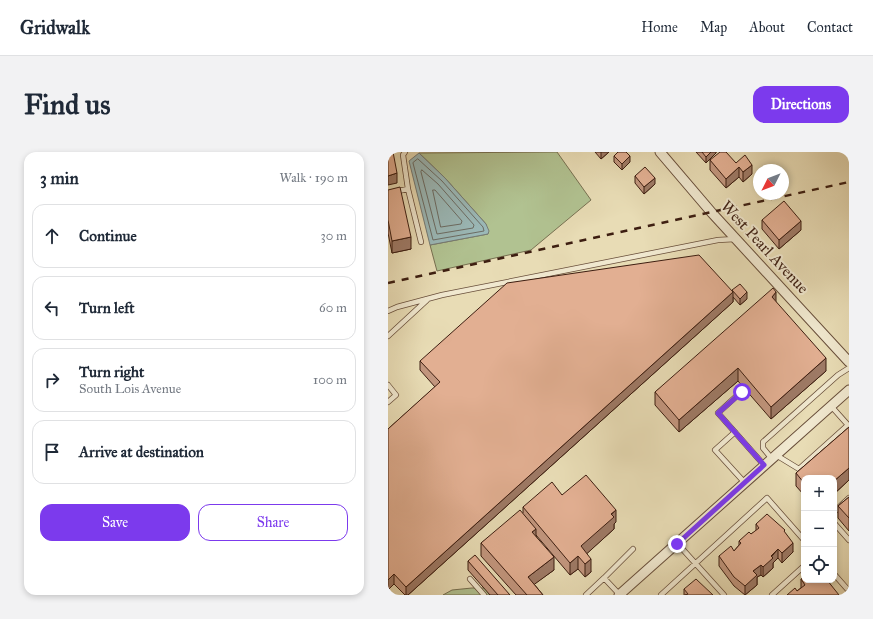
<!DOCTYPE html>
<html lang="en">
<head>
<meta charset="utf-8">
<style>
  body { margin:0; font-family:"IM FELL Great Primer",serif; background:#f2f2f3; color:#1f2937 }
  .controls { position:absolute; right:12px; bottom:12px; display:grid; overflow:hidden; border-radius:8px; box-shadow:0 2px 6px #0003 }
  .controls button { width:36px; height:36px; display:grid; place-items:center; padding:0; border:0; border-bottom:1px solid #e0e1e3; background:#fff; color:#1f2937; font:20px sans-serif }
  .compass { position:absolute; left:365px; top:12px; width:36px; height:36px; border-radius:50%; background:#fff; box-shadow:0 2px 6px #0003; rotate:228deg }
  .stop { position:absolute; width:12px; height:12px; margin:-9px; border:3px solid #7c3aed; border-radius:50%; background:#fff }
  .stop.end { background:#7c3aed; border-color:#fff; box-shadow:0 1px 4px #0008 }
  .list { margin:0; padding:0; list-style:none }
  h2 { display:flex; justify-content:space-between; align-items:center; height:52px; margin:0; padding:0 16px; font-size:17px }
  h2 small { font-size:13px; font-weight:400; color:#747a83 }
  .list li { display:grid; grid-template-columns:26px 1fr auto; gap:12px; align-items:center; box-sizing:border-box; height:64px; margin:0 8px 8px; padding:0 8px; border:1px solid #e0e1e3; border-radius:12px }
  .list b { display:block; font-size:15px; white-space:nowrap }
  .list p { margin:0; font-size:13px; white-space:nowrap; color:#747a83 }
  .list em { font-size:13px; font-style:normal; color:#747a83 }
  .actions { display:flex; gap:8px; padding:12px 16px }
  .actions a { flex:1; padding:9px 0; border:1px solid #7c3aed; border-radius:12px; text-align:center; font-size:14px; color:#7c3aed }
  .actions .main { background:#7c3aed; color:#fff }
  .icon { flex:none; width:22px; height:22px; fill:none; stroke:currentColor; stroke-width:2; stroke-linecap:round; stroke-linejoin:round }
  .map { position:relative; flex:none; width:461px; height:443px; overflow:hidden; border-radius:12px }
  header { display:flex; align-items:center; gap:24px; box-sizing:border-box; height:56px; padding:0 20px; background:#fff; border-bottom:1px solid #e0e1e3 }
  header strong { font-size:19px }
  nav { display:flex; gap:22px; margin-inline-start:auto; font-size:14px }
  .intro { display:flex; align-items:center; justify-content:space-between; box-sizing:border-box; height:96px; padding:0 24px }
  h1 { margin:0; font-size:28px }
  .button { padding:10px 18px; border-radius:12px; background:#7c3aed; color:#fff; font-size:14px; font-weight:700 }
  main { display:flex; gap:24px; padding:0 24px }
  aside { flex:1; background:#fff; border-radius:12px; box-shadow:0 2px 6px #0003 }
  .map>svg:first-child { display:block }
</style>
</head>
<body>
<header>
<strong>Gridwalk</strong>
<nav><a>Home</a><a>Map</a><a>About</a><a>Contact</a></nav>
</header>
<div class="intro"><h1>Find us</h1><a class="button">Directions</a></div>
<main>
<aside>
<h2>3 min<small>Walk · 190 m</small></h2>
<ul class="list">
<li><svg class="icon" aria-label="ahead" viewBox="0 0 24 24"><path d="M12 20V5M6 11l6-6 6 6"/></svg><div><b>Continue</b></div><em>30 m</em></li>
<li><svg class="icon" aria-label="left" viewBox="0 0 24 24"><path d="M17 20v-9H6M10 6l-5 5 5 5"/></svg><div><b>Turn left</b></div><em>60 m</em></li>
<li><svg class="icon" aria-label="right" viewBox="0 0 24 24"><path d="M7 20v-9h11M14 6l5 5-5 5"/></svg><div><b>Turn right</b><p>South Lois Avenue</p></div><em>100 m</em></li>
<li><svg class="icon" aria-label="arrive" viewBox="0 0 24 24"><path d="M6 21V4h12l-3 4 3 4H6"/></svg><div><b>Arrive at destination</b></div></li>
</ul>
<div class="actions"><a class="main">Save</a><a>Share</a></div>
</aside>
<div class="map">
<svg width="461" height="443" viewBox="0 0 461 443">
  <rect width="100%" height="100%" fill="#e8dcb5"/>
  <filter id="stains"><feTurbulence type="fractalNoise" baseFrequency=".005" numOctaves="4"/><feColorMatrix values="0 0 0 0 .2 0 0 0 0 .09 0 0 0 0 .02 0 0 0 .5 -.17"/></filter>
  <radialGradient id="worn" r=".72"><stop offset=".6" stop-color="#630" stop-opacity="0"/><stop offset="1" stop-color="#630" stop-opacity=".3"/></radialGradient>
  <path fill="#b1c291" stroke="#777051" d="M 169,0 L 203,48 L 143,98 L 49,119 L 42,93 L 100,82 L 98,72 L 57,26 L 31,1 Z
    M 84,436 L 106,436 L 114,443 L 55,443 L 64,438 Z"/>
  <path fill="#9bb9b8" stroke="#757b75" d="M 31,1 L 57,26 L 98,72 L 101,79 L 100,82 L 42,93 L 21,9 Z"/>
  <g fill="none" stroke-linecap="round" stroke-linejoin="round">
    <path stroke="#6c6c64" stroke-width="1" d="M 30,7 L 54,29 L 95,75 L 96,79 L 45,88 L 25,11 Z
      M 34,18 L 50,32 L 86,73 L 85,76 L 49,82 L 33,20 Z
      M 45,38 L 47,38 L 74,69 L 73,72 L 53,75 Z"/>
    <g stroke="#684e3a" stroke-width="6">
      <path id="lane" d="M 20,37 L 33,90
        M 0,41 L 20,37 L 15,3 L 17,0
        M 0,159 L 9,155 L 54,143 L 330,88 L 348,87
        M 0,184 L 39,148
        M 0,233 L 8,243 L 0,250
        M 353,240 L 330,261 L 376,313
        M 347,280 L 327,298 L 357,331
        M 388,303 L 411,317 L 460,273 L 443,254
        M 384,307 L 375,296 L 375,290 L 450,223 L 461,216
        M 446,360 L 461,346
        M 446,371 L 461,388
        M 289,391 L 336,443
        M 446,422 L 461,439
        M 82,427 L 96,443
        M 198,443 L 216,426
        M 232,443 L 216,426 L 245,397
        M 273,443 L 379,346 L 416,388
        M 384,443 L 416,414"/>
    </g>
    <g stroke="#684e3a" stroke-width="11">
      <path id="street" d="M 272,0 L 324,61 L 461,210
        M 231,443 L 461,238"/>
    </g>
    <use href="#lane" stroke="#f0e8cf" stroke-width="4.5"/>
    <use href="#street" stroke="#f0e8cf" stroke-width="9"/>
    <path stroke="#3d1e11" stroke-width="2.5" stroke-dasharray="7 7" stroke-linecap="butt" d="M 0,131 L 461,30"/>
  </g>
  <path fill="#c2967e" stroke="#3d1e11" d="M 207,0 L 221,0 L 213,7 Z
    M 308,0 L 328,0 L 328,1 L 318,11 Z
    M 226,4 L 242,10 L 234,18 L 226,10 Z
    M 322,8 L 348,11 L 364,22 L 355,30 L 351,25 L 338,36 L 322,18 Z
    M 247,24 L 267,32 L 256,42 L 247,31 Z
    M 0,38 L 23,97 L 4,101 L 0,81 Z
    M 374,68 L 413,78 L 391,97 L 374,77 Z
    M 344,138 L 359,147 L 352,153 L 345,145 L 345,150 L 20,443 L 17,443 L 6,432 L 0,438 L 0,277 L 47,235 L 32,218 L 32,209 L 344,140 Z
    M 388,150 L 438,219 L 383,267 L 350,229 L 291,280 L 267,253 L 267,240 Z
    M 461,275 L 461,328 L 446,342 L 446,326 L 416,326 L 416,343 L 408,334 L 408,321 Z
    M 174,343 L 228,370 L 226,372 L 226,377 L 198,402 L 203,420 L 197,425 L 190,417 L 182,423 L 148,383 L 148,384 L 166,418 L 146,432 L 155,443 L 128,443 L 93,404 L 93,391 L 135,361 L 135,355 Z
    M 461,345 L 461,379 L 450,366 L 450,354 Z
    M 368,372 L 397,381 L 405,400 L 394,411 L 390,406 L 385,411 L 385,416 L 375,425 L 373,423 L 369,425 L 369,433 L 357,443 L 346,434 L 331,414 L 331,404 L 346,399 L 351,393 L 351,389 L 368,379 Z
    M 80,409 L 122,443 L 102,443 L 80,418 Z
    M 413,427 L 451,443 L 409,439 L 413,436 Z
    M 296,437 L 325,443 L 296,443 Z"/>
  <path fill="#9e7a66" stroke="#3d1e11" d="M 213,0 L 221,0 L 213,7 Z
    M 323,0 L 328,0 L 328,1 L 318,11 L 318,5 Z
    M 242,4 L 242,10 L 234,18 L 234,12 Z
    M 364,13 L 364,22 L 355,30 L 355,20 Z
    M 351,15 L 351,25 L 338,36 L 338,27 Z
    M 9,21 L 9,31 L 0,33 L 0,24 Z
    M 267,26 L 267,32 L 256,42 L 256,35 Z
    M 413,69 L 413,78 L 391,97 L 391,88 Z
    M 23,85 L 23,97 L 4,101 L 4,89 Z
    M 345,140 L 345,150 L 20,443 L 18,443 L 18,435 Z
    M 359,140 L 359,147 L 352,153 L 352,147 Z
    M 388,140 L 388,153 L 384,145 Z
    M 438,206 L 438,219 L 383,267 L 383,255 Z
    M 350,216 L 350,229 L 291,280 L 291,268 Z
    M 461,316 L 461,328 L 446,342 L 446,329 Z
    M 228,358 L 228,370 L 226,372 L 226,377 L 193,407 L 193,394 Z
    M 148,377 L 148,390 L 144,380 Z
    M 405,391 L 405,400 L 394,411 L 394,401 Z
    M 390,397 L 390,406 L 385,411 L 385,416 L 375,425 L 375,415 Z
    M 190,404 L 190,417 L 182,423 L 182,411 Z
    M 166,405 L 166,418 L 140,437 L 140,425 Z
    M 203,407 L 203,420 L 197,425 L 197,412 Z
    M 373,413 L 373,423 L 369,425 L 369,433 L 357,443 L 357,434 L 365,419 Z
    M 6,422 L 6,432 L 0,438 L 0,428 Z"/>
  <path fill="#e2af92" stroke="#3d1e11" d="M 0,0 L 5,0 L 9,21 L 0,24 Z
    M 230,0 L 238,0 L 242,4 L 234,12 L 226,4 Z
    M 314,0 L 323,0 L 318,5 Z
    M 332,0 L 338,0 L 348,11 L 357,3 L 364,13 L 355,20 L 351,15 L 338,27 L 322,8 Z
    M 257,15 L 267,26 L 256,35 L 247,24 Z
    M 12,35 L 23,85 L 4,89 L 0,68 L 0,38 Z
    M 396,49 L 413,69 L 391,88 L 374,68 Z
    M 311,103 L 345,140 L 18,435 L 6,422 L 0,428 L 0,277 L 52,230 L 32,209 L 119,131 Z
    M 352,132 L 359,140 L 352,147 L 344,138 Z
    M 385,136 L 388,140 L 384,145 L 438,206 L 383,255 L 350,216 L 291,268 L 267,240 Z
    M 461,275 L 461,316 L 446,329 L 446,326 L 416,326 L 416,331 L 408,321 Z
    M 198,323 L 228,358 L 223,362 L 226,365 L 193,394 L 203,407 L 197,412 L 190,404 L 182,411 L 135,355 L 164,330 L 174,343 Z
    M 461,345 L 461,366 L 450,354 Z
    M 132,358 L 148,377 L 144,380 L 166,405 L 140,425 L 155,443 L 139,443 L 93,391 Z
    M 379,362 L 397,378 L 396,379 L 405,391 L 394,401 L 390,397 L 383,404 L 385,406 L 375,415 L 373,413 L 365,419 L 369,423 L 357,434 L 346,425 L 331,404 L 343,394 L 346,399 L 353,391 L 351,389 L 361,380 L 363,382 L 371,376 L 368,372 Z
    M 87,403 L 122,443 L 110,443 L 80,409 Z
    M 416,424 L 416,428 L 439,428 L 451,443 L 399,443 L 407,436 L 409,439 L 417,433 L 413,427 Z
    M 308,427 L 325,443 L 297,443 L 300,442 L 296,437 Z"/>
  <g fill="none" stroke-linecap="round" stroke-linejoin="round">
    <path stroke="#7c3aed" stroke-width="5" d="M 289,392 L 376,313 L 330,261 L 354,240"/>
  </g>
  <g text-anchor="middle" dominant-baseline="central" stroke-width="4" stroke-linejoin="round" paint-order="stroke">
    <g font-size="16" fill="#3d1e11" stroke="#f0e8cf">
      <text transform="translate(377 95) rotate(47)">West Pearl Avenue</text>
    </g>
  </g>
  <rect width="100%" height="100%" filter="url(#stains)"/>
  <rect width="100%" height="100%" fill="url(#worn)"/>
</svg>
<div class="controls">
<button>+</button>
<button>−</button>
<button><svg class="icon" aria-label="locate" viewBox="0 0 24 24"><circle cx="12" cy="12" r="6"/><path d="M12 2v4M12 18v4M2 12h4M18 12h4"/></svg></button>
</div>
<svg class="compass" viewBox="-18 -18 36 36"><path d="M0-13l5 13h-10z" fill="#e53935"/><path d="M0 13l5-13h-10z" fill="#747a83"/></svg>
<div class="stop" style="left:354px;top:240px"></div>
<div class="stop end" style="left:289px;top:392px"></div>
</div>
</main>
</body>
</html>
